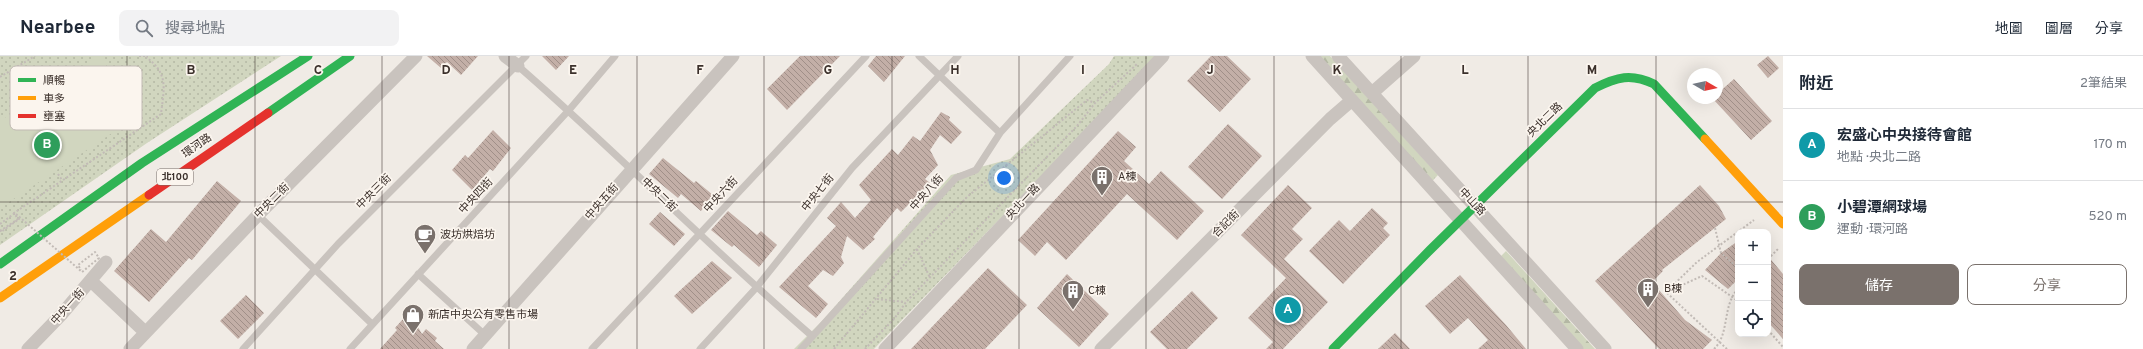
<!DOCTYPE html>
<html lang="zh-TW">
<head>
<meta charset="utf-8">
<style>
  body { margin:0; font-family:Overpass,"Noto Sans TC",sans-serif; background:#f2f2f3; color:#1f2937 }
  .controls { position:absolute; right:12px; bottom:12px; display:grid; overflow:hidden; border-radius:8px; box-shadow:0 4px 16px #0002 }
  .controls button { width:36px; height:36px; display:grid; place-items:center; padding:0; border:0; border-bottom:1px solid #e0e1e3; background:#fff; color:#1f2937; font:20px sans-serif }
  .compass { position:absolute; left:1687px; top:12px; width:36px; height:36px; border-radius:50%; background:#fff; box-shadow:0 4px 16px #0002; rotate:99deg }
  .you { position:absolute; left:1004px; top:122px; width:14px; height:14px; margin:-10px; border:3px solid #fff; border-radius:50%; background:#1a73e8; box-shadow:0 0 0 6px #1a73e833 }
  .badge { display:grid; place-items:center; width:26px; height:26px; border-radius:50%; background:#7a716c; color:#fff; font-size:13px; font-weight:700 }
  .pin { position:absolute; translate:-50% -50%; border:2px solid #fff; box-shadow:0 1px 4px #0006 }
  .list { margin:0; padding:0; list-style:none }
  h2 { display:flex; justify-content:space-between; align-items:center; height:52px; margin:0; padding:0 16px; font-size:17px }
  h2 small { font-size:13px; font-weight:400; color:#747a83 }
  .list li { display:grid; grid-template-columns:26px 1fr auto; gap:12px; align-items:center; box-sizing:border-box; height:72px; padding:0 16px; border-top:1px solid #e0e1e3 }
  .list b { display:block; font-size:15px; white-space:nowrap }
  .list p { margin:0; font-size:13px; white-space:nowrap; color:#747a83 }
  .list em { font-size:13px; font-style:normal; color:#747a83 }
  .actions { display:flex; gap:8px; padding:12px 16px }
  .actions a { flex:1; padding:9px 0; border:1px solid #7a716c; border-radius:8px; text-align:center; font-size:14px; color:#7a716c }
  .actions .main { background:#7a716c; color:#fff }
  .icon { flex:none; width:22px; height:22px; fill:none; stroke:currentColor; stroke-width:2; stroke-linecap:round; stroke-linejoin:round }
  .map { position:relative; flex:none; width:1783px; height:293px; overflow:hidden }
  header { display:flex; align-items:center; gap:24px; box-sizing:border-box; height:56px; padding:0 20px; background:#fff; border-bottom:1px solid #e0e1e3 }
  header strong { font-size:19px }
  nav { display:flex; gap:22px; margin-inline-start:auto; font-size:14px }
  .search { width:280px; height:36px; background:#f2f2f3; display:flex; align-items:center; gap:10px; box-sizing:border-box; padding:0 14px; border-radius:8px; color:#747a83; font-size:15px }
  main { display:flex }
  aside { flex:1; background:#fff }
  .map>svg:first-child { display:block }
</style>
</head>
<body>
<header>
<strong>Nearbee</strong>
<div class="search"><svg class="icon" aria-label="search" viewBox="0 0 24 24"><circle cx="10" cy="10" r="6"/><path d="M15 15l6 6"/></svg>搜尋地點</div>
<nav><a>地圖</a><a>圖層</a><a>分享</a></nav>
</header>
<main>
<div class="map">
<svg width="1783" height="293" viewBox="0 0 1783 293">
  <defs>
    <pattern id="forest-firs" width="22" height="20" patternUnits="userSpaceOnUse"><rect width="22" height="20" fill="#d1d6bf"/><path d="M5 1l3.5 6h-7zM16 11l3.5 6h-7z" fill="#b4b8a4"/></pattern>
    <pattern id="park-dots" width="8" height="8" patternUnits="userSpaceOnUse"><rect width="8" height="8" fill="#d1d6bf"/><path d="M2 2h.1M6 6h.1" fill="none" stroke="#b4b8a4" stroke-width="1.8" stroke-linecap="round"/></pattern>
    <pattern id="building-back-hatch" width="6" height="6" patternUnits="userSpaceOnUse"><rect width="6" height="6" fill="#c3afa7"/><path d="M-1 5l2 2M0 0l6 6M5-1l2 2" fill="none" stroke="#a08f88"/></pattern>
  </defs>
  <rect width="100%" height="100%" fill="#f0ebe5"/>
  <path fill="url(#forest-firs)" d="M 1318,0 L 1330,0 L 1438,119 L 1432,125 Z
    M 1506,195 L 1595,293 L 1583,293 L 1500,201 Z"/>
  <path fill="url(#park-dots)" d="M 0,0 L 281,0 L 147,87 L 0,189 Z
    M 1114,0 L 1157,0 L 874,293 L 794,293 L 822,265 L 951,119 L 1010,103 L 1109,8 Z"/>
  <path fill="#d1d6bf" d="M 97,0 L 100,0 L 139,59 L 0,152 L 0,65 Z"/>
  <path fill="url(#building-back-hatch)" d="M 427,0 L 478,0 L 461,19 L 447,6 L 441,12 Z
    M 542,0 L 569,0 L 556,14 Z
    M 800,0 L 840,0 L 787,54 L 767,33 Z
    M 876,0 L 905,0 L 884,26 L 868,10 Z
    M 1211,0 L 1227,0 L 1251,23 L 1220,56 L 1187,25 Z
    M 1768,0 L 1779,12 L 1768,22 L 1757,9 Z
    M 1734,23 L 1772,65 L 1751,84 L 1713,43 L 1717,42 L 1717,38 Z
    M 941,56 L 950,61 L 949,64 L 962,76 L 951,88 L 940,79 L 930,94 L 938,109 L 925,123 L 930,127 L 901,156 L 897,152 L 873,181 L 875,183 L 863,194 L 847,180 L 841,201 L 844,207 L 833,220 L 823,214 L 808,230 L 828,248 L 816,262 L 779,231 L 836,170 L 827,162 L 841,146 L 855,162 L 871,144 L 859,129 L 892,93 L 898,99 L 913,80 L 920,85 Z
    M 1228,68 L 1262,100 L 1222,143 L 1188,111 Z
    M 493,74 L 511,92 L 493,115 L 490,113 L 472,134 L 452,114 L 465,99 L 468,102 Z
    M 1118,75 L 1136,91 L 1124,105 L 1149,128 L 1161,115 L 1204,155 L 1177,184 L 1127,138 L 1066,204 L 1047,186 L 1035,200 L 1018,184 Z
    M 663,102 L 694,127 L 696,125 L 713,139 L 701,155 L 681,138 L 678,142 L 649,118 Z
    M 217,125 L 241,145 L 192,204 L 189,202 L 149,246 L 114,215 L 151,173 L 166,186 Z
    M 1288,129 L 1312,152 L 1292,173 L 1303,183 L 1284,203 L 1328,246 L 1283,293 L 1266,293 L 1273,286 L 1248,262 L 1286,222 L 1241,179 Z
    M 1700,129 L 1719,150 L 1726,163 L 1662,214 L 1663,215 L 1652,226 L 1685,264 L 1712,284 L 1703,293 L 1659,293 L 1595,225 Z
    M 1372,152 L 1388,167 L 1383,172 L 1390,179 L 1343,228 L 1309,195 L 1339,164 L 1350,175 Z
    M 728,155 L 757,179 L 761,175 L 777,189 L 759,211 L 734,189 L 732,191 L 711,174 Z
    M 660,156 L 685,178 L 674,190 L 649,168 Z
    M 1738,185 L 1738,223 L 1728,233 L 1705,214 L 1721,197 Z
    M 1768,200 L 1783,218 L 1783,283 L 1768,266 Z
    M 712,205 L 732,222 L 692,258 L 674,240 Z
    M 988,212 L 1027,249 L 985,293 L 911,293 Z
    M 1067,218 L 1109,258 L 1079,291 L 1037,252 Z
    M 1460,219 L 1506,269 L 1526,293 L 1478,293 L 1488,284 L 1468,262 L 1450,278 L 1425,250 Z
    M 1192,235 L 1218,262 L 1187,293 L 1167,293 L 1150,276 Z
    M 246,239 L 264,257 L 238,283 L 220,265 Z
    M 403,263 L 415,266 L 422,278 L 426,273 L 437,282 L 435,285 L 444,293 L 380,293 L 397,274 L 395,272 Z
    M 1395,277 L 1410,293 L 1378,293 Z"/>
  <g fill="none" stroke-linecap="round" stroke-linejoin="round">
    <path stroke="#c2bbb6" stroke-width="2" stroke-dasharray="2 2" stroke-linecap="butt" d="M 139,0 L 148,0
      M 0,21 L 35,0
      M 58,118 L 62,124
      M 0,175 L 18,163 L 14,157 L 161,58 C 164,32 169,18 146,1
      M 917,193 L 930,222
      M 1768,203 L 1779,192
      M 1669,235 L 1702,220 L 1738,245
      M 877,243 L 905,246
      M 1768,274 L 1783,291
      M 834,293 L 917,193 L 967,141 L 1087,44 L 1095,47
      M 865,293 L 894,263 L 906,246 L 1077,70 L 1095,47 L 1137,8
      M 1714,293 C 1730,278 1722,249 1738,233
      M 1727,293 L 1666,236 L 1697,206 L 1754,164"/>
    <path stroke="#c9c3be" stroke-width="7" d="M 919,0 L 1000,77
      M 518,10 C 618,97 711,193 812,280
      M 258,159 L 372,268
      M 418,218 L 485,279
      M 243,293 L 338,188 L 526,0
      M 350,293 L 569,54 L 615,0
      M 592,293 L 866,0
      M 700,293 L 756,232 L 852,112 L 958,0
      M 801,293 L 956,122 L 976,114 L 1000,77 L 1070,0"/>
    <path stroke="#c9c3be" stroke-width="13" d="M 505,0 L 518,10
      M 1312,0 L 1577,293
      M 1338,0 L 1605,293
      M 1372,37 L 1414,0
      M 91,225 L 145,276
      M 28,293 L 61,259 L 106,206
      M 130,293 L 258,159 L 416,0
      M 473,293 L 733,0
      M 885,293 L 1163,0
      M 1101,293 L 1330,63 L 1352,44"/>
    <path stroke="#30b455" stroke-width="9" d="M 268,57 L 350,0
      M 0,208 L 142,107 L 308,0
      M 1333,293 L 1430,194 L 1595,32 C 1617,21 1631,17 1654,28 L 1705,83"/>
    <path stroke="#ff9f0a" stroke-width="9" d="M 1705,83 L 1783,168
      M 0,242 L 149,139"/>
    <path stroke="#e5322d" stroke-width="9" d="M 149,139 L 268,57"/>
    <path stroke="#c2bbb6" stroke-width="2" stroke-dasharray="2 2" stroke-linecap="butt" d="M 0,168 L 15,157 L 82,216 L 99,202 L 95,196 L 78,209 L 81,214
      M 1715,172 L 1721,197 L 1738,212
      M 0,174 L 1,176 L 19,163 L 16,159"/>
  </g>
  <path fill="none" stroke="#3b302b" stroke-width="1" stroke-opacity="0.55" d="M 127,0 L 127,293M 255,0 L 255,293M 382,0 L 382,293M 509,0 L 509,293M 637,0 L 637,293M 764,0 L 764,293M 892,0 L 892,293M 1019,0 L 1019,293M 1146,0 L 1146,293M 1274,0 L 1274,293M 1401,0 L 1401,293M 1528,0 L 1528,293M 1656,0 L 1656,293M 0,146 L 1783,146"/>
  <defs>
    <g id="building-pin" transform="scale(1.15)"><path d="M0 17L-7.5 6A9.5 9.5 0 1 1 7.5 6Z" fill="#7a716c" stroke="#fbf5ee"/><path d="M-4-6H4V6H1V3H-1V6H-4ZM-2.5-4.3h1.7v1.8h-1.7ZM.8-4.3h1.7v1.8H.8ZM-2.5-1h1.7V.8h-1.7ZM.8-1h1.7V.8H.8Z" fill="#fff"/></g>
    <g id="cafe-pin" transform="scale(1.15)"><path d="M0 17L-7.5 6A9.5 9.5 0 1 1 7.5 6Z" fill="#7a716c" stroke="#fbf5ee"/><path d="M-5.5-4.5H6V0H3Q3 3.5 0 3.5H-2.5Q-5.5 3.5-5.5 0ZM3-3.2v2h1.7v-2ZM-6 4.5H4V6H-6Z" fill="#fff"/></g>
    <g id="shop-pin" transform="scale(1.15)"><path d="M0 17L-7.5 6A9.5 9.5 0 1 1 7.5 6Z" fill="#7a716c" stroke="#fbf5ee"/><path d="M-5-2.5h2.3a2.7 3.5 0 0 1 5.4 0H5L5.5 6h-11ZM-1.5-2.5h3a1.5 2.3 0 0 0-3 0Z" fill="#fff"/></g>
  </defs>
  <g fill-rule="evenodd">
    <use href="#building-pin" x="1102" y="121"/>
    <use href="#cafe-pin" x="425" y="179"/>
    <use href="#building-pin" x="1648" y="233"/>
    <use href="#building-pin" x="1073" y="235"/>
    <use href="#shop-pin" x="413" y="259"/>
  </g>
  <g text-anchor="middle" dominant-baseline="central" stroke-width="3.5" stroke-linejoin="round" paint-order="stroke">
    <rect fill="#fbf5ee" stroke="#756b66" stroke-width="1" x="157" y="113" width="36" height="16" rx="3"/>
    <g font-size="10" font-weight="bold" fill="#3b302b">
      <text x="175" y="121">北100</text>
    </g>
    <g font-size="11" fill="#3b302b" stroke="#fbf5ee">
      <text transform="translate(1545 64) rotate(-44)">央北二路</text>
      <text transform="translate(197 90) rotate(-35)">環河路</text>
      <text transform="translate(374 136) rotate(-45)">中央三街</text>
      <text transform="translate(818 137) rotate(-51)">中央七街</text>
      <text transform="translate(927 137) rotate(-48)">中央八街</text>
      <text transform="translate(659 139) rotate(44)">中央二街</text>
      <text transform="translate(721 139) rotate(-47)">中央六街</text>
      <text transform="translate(476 140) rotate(-47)">中央四街</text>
      <text transform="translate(272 145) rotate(-45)">中央二街</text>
      <text transform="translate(602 146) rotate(-49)">中央五街</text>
      <text transform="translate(1023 146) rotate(-47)">央北一路</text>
      <text transform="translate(1472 146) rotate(47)">中山路</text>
      <text transform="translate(1226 168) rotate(-45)">合記街</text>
      <text transform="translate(68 251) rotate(-48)">中央一街</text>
    </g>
    <g font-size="11" fill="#3b302b" stroke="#fbf5ee" text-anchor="start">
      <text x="1118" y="121">A棟</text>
      <text x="440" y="179">波坊烘焙坊</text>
      <text x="1664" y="233">B棟</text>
      <text x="1088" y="235">C棟</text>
      <text x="428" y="259">新店中央公有零售市場</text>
    </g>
  </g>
  <rect x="10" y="10" width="132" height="64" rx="6" fill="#fbf5ee" stroke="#c1bab4" stroke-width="1"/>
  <rect x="18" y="22" width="18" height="4" fill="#30b455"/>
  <rect x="18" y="40" width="18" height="4" fill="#ff9f0a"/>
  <rect x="18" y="58" width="18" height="4" fill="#e5322d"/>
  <g font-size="11" fill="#3b302b">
    <text x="43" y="28">順暢</text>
    <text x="43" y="46">車多</text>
    <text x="43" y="64">壅塞</text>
  </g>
  <g font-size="13" text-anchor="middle" font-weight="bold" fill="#3b302b" stroke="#fbf5ee" stroke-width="3.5" stroke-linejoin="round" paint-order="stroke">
    <text x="191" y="18">B</text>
    <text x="318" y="18">C</text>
    <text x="446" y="18">D</text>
    <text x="573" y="18">E</text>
    <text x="700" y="18">F</text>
    <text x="828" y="18">G</text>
    <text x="955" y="18">H</text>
    <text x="1083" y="18">I</text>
    <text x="1210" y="18">J</text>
    <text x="1337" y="18">K</text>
    <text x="1465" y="18">L</text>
    <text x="1592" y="18">M</text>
    <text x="13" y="224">2</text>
  </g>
</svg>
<div class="controls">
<button>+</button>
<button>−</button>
<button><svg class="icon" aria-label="locate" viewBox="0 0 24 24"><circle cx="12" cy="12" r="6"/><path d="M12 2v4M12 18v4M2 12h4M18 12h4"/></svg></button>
</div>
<svg class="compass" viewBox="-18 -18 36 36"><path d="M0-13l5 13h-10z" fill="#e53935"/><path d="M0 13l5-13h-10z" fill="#747a83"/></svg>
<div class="you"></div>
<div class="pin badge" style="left:1288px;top:254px;background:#0f9aa8">A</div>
<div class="pin badge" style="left:47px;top:89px;background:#2e9e5b">B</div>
</div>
<aside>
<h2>附近<small>2筆結果</small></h2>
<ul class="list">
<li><span class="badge" style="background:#0f9aa8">A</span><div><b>宏盛心中央接待會館</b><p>地點 · 央北二路</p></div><em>170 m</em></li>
<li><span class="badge" style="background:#2e9e5b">B</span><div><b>小碧潭網球場</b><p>運動 · 環河路</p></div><em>520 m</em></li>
</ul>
<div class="actions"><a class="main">儲存</a><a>分享</a></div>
</aside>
</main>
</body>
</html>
